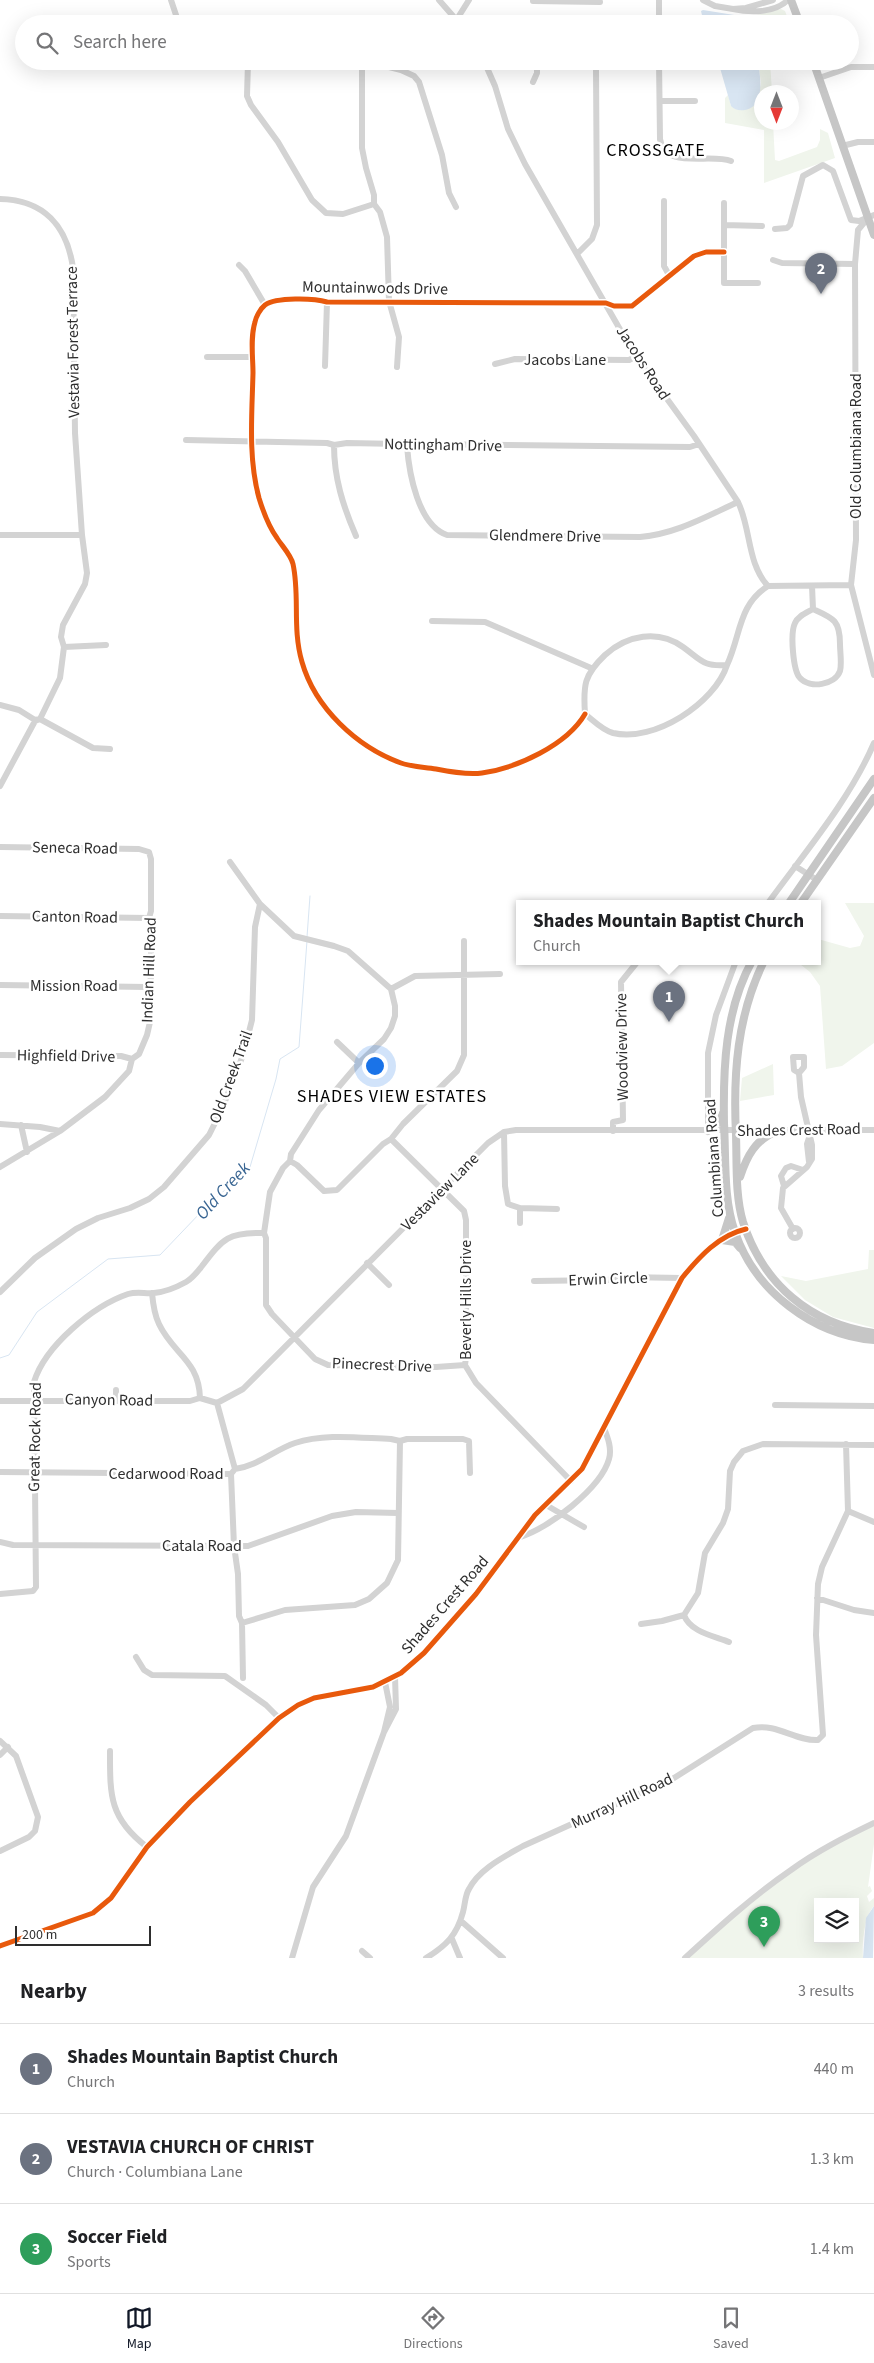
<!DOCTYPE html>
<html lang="en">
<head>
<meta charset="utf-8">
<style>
  body { margin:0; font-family:"Source Sans 3",sans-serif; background:#f2f2f2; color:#202124 }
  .controls { position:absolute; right:15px; bottom:15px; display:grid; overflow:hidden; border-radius:0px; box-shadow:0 5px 20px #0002 }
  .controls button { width:45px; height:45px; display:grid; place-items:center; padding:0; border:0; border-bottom:1px solid #e0e0e0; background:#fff; color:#202124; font:25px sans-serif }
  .compass { position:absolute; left:754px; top:85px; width:45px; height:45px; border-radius:50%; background:#fff; box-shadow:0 5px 20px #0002; rotate:180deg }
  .scale { position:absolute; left:15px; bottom:12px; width:136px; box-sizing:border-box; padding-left:5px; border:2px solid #2e2e2e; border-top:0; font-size:14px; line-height:18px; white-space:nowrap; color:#2e2e2e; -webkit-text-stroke:4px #fff; paint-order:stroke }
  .you { position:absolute; left:374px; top:1065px; width:18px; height:18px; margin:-12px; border:4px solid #fff; border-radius:50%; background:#1a73e8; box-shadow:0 0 0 8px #1a73e833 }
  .badge { display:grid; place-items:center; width:32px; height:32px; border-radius:50%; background:#111827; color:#fff; font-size:16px; font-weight:700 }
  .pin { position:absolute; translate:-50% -41px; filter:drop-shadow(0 1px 2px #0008) }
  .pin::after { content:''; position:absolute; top:26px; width:18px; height:15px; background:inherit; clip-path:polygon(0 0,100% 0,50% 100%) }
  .popup { position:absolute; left:516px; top:900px; width:305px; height:65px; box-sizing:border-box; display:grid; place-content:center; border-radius:0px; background:#fff; filter:drop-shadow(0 1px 4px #0005); font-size:16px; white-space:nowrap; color:#757577 }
  .popup b { font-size:19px; color:#202124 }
  .popup::after { content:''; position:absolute; left:50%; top:100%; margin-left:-10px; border:10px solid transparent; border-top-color:#fff }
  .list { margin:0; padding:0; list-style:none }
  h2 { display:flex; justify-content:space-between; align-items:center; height:65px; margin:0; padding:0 20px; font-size:21px }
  h2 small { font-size:16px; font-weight:400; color:#757577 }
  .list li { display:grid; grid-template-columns:32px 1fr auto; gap:15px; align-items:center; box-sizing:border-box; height:90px; padding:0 20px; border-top:1px solid #e0e0e0 }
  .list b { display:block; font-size:19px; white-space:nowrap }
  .list p { margin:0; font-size:16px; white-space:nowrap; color:#757577 }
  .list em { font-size:16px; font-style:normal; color:#757577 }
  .icon { flex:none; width:28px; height:28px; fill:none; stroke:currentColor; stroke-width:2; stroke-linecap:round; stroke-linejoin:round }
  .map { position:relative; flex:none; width:874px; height:1958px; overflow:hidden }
  .search { position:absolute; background:#fff; box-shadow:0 5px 20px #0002; left:15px; right:15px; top:15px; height:55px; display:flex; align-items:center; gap:12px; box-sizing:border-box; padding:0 18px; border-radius:28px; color:#757577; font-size:19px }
  .sheet { height:335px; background:#fff }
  nav { display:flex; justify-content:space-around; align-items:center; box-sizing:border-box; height:70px; border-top:1px solid #e0e0e0; background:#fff; font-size:14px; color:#757577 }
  nav a { display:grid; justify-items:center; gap:2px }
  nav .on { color:#111827 }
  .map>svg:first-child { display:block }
</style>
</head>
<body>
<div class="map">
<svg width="874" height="1958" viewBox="0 0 874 1958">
  <rect width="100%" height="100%" fill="#fff"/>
  <path fill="#f0f5ec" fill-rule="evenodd" d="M 781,9 L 785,11 L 790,24 L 754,24 L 753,18 L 757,15 Z
    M 758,61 L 770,61 L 772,92 L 762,92 L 762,122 L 773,123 L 775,160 L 779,161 L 817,147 L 820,140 L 820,129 L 828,133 L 835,158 L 764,183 L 764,130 L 725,123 L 725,98 L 728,95 L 731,106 L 758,98 L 761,83 Z
    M 845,903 L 874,903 L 874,1043 L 842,1066 L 826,1069 L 820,986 L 810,972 L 796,961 L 818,961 L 818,939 L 850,948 L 860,946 L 864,936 Z
    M 773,1064 L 774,1095 L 740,1101 L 742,1078 Z
    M 869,1250 L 874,1250 L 874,1328 L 833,1317 L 805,1300 L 781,1276 L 806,1281 L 868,1269 Z
    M 874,1823 L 874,1844 L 868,1887 L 870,1886 L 872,1891 L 867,1896 L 869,1902 L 874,1898 L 874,1906 C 864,1916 862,1944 863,1958 L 686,1958 L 786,1873 ZM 818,1902 L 855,1902 L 855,1939 L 818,1939 Z"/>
  <path fill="#d8e5f2" d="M 703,10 L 753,18 L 754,24 L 704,24 L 701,11 Z
    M 718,61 L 758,61 C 760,76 766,106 745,110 C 739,111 735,110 731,106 Z
    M 874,1906 L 873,1958 L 863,1958 L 866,1918 Z"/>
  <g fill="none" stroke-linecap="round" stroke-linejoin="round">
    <path stroke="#d8e5f2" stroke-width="1" d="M 307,937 L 310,896
      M 0,1358 L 9,1355 L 37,1312 L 108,1259 L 160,1255 L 202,1211 L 250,1167 L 276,1079 L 280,1059 L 299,1047 L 307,941"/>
    <path stroke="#d3d3d3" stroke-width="6" d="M 171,0 L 179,24
      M 439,0 L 460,24
      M 659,0 L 659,24
      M 703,0 L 715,6 L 733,9
      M 773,0 L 746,8 L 733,9 C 751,13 775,13 788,0
      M 533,1 L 600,2
      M 457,19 L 469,0
      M 222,61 L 381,65 L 401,70 L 414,76 L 419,82 L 442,155 L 449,193 L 456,207
      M 484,61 L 495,86 L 508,129 L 525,164 L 633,352 L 694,436 L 738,502 C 751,528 747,564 768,586 L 851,585
      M 659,61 L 660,139 C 664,170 710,153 731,161
      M 248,62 L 247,96 L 251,105 L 278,142 L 312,200 L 326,213 L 343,214 L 374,204
      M 362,64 L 362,148 L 366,168 L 374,195 L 374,204 L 380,212 L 387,237 L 389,301 L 399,337 L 397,367
      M 819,78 L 851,67 L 874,67
      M 533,82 L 537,73 L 537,61
      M 660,101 L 695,101
      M 842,146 L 858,142 L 874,142
      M 0,199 C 44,200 67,226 73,268 L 75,433 L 82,535 L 87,573 L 85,584 L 63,625 L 61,637 L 64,647 L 60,678 L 40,719 L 35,721 L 0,786
      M 664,201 L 664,266 L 669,275
      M 724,203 L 724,283 L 758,283
      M 868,218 L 858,230 L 855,264 L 856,540 L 851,585 L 874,675
      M 724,225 L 762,226
      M 775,229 L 787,228 L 790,225 L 803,176 L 823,165 L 833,171 L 851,220 L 859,221 L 874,215
      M 578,253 L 592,239 L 597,225 L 596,68
      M 773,260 L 782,263 L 855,264
      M 239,265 L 245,271 L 265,305
      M 207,357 L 251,357
      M 495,364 L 515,359 L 629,360 L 635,357
      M 325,366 L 327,302
      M 186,440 L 327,443 L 334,445 L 347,443 L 401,444 L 407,446 L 414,444 L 690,447 L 699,444
      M 334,445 C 334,478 343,506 356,536
      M 407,446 C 409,473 418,525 447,535 L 640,537 C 676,534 705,517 738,502
      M 0,535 L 82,535
      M 812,586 L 813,609
      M 813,609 C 833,618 840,620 840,644 C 840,652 842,664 840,671 C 835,685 810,689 800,678 C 793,671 790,633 795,623 C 798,616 806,613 813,609 Z
      M 432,621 L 485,622 L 591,668
      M 64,647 L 106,645
      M 727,665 C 715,703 654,743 613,733 C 602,730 594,721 585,714 C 583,685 584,675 605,655 C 627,635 658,629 683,647 C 701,660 703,667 727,665 C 741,635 738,605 768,586
      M 0,705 L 19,710 L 35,720 L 40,719 L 93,748 L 110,749
      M 585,714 C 567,745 517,768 482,773 C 467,775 451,772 436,769 C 424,767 412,767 401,763 C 357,747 315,708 302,662 C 292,628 300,596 293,564 C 291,555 282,546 277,538 C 269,527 263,511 259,498 C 248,458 252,414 253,373 C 253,357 250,338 255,322 C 256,317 260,309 265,305 C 276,297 314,298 327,302 L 606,303 L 614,306 L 632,306 L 694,256 L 706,252 L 724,252
      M 0,847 L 139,849 L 149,852 L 151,859 L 151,911 L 149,918 L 151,924 L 151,978 L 148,987 L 151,993 L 150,1022 L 147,1035 L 139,1054 L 132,1059 L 129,1071 L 105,1097 L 60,1131 L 0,1167
      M 230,862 L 260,904 L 294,936 L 334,946 L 348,951 L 391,989 L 395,1006 L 395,1016 L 391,1028 L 384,1039 L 359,1063 L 319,1110 L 291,1154 L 290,1161 L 283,1168 L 270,1192 L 264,1233 L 266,1238 L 266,1305 L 272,1314 L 315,1359 L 328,1365 L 436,1367 L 465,1365
      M 795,866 L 817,880
      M 768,903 C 805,852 849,801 874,743
      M 0,916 L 149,918
      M 0,985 L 148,987
      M 391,989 L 415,976 L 500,974
      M 337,1042 L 359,1063
      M 0,1055 L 121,1056 L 132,1059
      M 0,1124 L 40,1127 L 60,1131
      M 21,1125 L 27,1152
      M 613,1131 L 613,1122 L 623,1120 L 621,982 L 638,961
      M 708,1131 L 708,1053 L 716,1015 L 736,961
      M 504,1132 L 505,1186 L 508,1204 L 520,1208 L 557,1209
      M 391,1139 L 464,1211 L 466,1220 L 466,1357 L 465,1365 L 476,1383 L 571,1481
      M 290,1161 L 297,1165 L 324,1191 L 337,1190 L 383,1144 L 391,1139 L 403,1124 L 457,1071 L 464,1055 L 464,941
      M 809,1162 L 807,1144 L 809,1138
      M 784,1186 L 781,1176 L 786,1168 L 791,1166 L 803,1170
      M 520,1223 L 520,1208
      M790 1233a5 5 0 1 1 10 0a5 5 0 1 1-10 0Z
      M 793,1229 L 781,1208 L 783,1188 L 807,1167 L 812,1159 L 812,1145 L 801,1097 L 799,1073 L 804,1067 L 804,1057 L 793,1057 L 794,1070 L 799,1073
      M 367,1263 L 389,1285
      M 534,1281 L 607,1280 L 623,1277 L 682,1278
      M 0,1292 L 35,1258 L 76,1229 L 98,1218 L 130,1208 L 149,1199 L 164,1187 L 209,1135 L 222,1109 L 243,1055 L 252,1020 L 255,927 L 260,904
      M 152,1293 C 153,1304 154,1314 159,1324 C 173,1354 199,1360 200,1398
      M 116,1390 L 116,1400
      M 0,1401 L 190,1401 L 200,1398 L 217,1403
      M 217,1403 L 243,1389 L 488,1143 L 504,1132 L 516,1130 L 874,1130
      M 217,1403 L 235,1469
      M 775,1405 L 874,1406
      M 0,1472 L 231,1474 L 235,1469 C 258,1466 274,1450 295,1443 C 325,1433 360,1438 391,1439 L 400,1441 L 407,1439 L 463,1439 L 469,1441 L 470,1473
      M 231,1474 L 234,1546 L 238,1574 L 239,1616 L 242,1623 L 243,1678
      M 546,1505 L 584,1527
      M 848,1511 L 874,1522
      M 520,1537 C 548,1529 601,1488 609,1459 C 612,1449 608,1438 604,1428
      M 0,1542 L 13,1545 L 248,1546 L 332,1516 L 356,1512 L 398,1513
      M 0,1594 L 33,1591 L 36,1587 L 34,1382 C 45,1346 93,1306 128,1294 C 138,1291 145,1294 154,1293 C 165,1292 177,1287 186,1282 C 193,1278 198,1271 202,1266 C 223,1238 229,1232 264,1233
      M 817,1598 L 854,1610 L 874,1613
      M 684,1615 L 698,1593 L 705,1553 L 723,1523 L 728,1509 L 730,1471 L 734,1462 L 743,1451 L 763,1444 L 874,1445
      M 684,1615 C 690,1632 714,1636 729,1642
      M 242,1623 L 285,1610 L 355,1605 L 369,1599 L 387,1583 L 398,1560 L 400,1441
      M 641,1624 L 662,1621 L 684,1615
      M 136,1657 L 144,1670 L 152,1675 L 225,1676 L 266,1705 L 279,1718
      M 385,1682 L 390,1707 L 384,1732 L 396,1709 L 395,1676
      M 0,1741 L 16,1756 L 38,1817 L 35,1831 L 29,1837 L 0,1851
      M 110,1751 C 110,1795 109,1818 147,1847
      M 0,1755 L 8,1747
      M 461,1921 L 503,1958
      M 452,1939 L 460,1958
      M 0,1946 L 93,1913 L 111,1898 L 147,1847 L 190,1802 L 279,1718 L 298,1705 L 314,1698 L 373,1687 L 401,1673 L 424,1653 L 476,1594 L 535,1515 L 582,1469 L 682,1278 C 699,1257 719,1235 746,1229
      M 362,1951 L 370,1958
      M 292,1958 L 313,1887 L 346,1836 L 384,1732
      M 426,1958 C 446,1946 457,1935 463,1912 C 465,1905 465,1895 469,1889 C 479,1869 504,1857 523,1846 L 674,1778 L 753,1728 C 777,1723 795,1741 818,1740 L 823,1735 L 816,1635 L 818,1584 L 822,1567 L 848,1511 L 846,1444
      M 685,1958 C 719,1927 753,1896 791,1870 C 817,1851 845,1837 874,1823"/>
    <path stroke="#c6c6c6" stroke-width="8" d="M 791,0 L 800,24
      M 813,61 L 874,235
      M 789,903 L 874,779
      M 801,903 L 874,798
      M 752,961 C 725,1010 723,1068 724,1123 C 726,1158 723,1199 735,1232 C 755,1291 813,1335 874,1340
      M 764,961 C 737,1016 733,1074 736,1135 C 737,1163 735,1195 743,1222 C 763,1284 810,1324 874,1333
      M 708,1131 L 720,1121 L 723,1113
      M 740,1177 C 747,1156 755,1140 777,1131
      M 729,1218 L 722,1240 L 735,1242 L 740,1248"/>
    <g stroke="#fff" stroke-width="8">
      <path id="cycleway" d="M 585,714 C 567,745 517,768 482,773 C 467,775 451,772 436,769 C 424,767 412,767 401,763 C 357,747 315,708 302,662 C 292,628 300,596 293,564 C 291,555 282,546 277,538 C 269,527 263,511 259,498 C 248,458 252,414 253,373 C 253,357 250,338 255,322 C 256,317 260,309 265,305 C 276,297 314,298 327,302 L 606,303 L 614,306 L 632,306 L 694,256 L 706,252 L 724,252
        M 0,1946 L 93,1913 L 111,1898 L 147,1847 L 190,1802 L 279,1718 L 298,1705 L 314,1698 L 373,1687 L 401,1673 L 424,1653 L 476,1594 L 535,1515 L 582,1469 L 682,1278 C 699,1257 719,1235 746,1229"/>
    </g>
    <use href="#cycleway" stroke="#e8590c" stroke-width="5"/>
  </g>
  <g text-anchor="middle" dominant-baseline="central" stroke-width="5" stroke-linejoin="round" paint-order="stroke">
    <g font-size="16" fill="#2e2e2e" stroke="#fff">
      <text transform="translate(375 288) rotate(1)">Mountainwoods Drive</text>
      <text transform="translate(73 342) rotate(-91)">Vestavia Forest Terrace</text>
      <text x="565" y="360">Jacobs Lane</text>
      <text transform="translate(643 363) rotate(57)">Jacobs Road</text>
      <text transform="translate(443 445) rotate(1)">Nottingham Drive</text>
      <text transform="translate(856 446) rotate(-90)">Old Columbiana Road</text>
      <text transform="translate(545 536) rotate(1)">Glendmere Drive</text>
      <text transform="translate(75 848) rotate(1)">Seneca Road</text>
      <text transform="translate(75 917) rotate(1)">Canton Road</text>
      <text transform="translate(149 970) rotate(-88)">Indian Hill Road</text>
      <text x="74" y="986">Mission Road</text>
      <text transform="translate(622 1047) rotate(-91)">Woodview Drive</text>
      <text transform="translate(66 1056) rotate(1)">Highfield Drive</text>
      <text transform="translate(231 1077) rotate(-70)">Old Creek Trail</text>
      <text transform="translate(799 1130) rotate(-1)">Shades Crest Road</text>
      <text transform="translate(714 1158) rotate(-94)">Columbiana Road</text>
      <text transform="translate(440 1192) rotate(-45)">Vestaview Lane</text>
      <text transform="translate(608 1279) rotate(-2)">Erwin Circle</text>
      <text transform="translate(466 1300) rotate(-90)">Beverly Hills Drive</text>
      <text transform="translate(382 1365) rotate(2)">Pinecrest Drive</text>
      <text transform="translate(109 1400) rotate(1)">Canyon Road</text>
      <text transform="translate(35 1437) rotate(-89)">Great Rock Road</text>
      <text x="166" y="1474">Cedarwood Road</text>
      <text x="202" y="1546">Catala Road</text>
      <text transform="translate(445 1605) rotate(-49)">Shades Crest Road</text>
      <text transform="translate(622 1801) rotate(-25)">Murray Hill Road</text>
    </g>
    <g font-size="18" letter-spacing="1" fill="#000" stroke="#fff">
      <text x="656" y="150">CROSSGATE</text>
      <text x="392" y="1096">SHADES VIEW ESTATES</text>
    </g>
    <g font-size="18" font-style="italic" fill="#3a6693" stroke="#fff">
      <text transform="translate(223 1191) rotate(-47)">Old Creek</text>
    </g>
  </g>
</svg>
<div class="controls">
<button><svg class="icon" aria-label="layers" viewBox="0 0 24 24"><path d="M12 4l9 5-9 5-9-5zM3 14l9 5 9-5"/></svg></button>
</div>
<svg class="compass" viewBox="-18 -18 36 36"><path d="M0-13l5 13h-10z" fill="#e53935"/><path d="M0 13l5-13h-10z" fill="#757577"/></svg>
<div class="scale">200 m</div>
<div class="you"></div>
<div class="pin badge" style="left:669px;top:1022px;background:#6b7280">1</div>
<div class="popup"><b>Shades Mountain Baptist Church</b>Church</div>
<div class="pin badge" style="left:821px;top:294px;background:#6b7280">2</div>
<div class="pin badge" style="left:764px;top:1947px;background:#2e9e5b">3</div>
<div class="search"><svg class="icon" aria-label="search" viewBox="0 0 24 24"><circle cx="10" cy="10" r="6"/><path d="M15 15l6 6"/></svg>Search here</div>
</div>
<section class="sheet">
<h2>Nearby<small>3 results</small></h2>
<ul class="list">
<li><span class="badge" style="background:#6b7280">1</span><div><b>Shades Mountain Baptist Church</b><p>Church</p></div><em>440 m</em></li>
<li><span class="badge" style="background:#6b7280">2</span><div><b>VESTAVIA CHURCH OF CHRIST</b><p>Church · Columbiana Lane</p></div><em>1.3 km</em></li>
<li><span class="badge" style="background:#2e9e5b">3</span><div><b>Soccer Field</b><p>Sports</p></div><em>1.4 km</em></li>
</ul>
</section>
<nav>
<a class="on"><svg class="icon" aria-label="map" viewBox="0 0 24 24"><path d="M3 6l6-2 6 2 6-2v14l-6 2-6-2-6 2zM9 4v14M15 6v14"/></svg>Map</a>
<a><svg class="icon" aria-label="directions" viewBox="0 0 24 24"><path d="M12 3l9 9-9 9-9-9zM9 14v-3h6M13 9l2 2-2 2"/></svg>Directions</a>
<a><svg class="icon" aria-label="saved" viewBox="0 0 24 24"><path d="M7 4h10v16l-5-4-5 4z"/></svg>Saved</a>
</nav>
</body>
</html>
